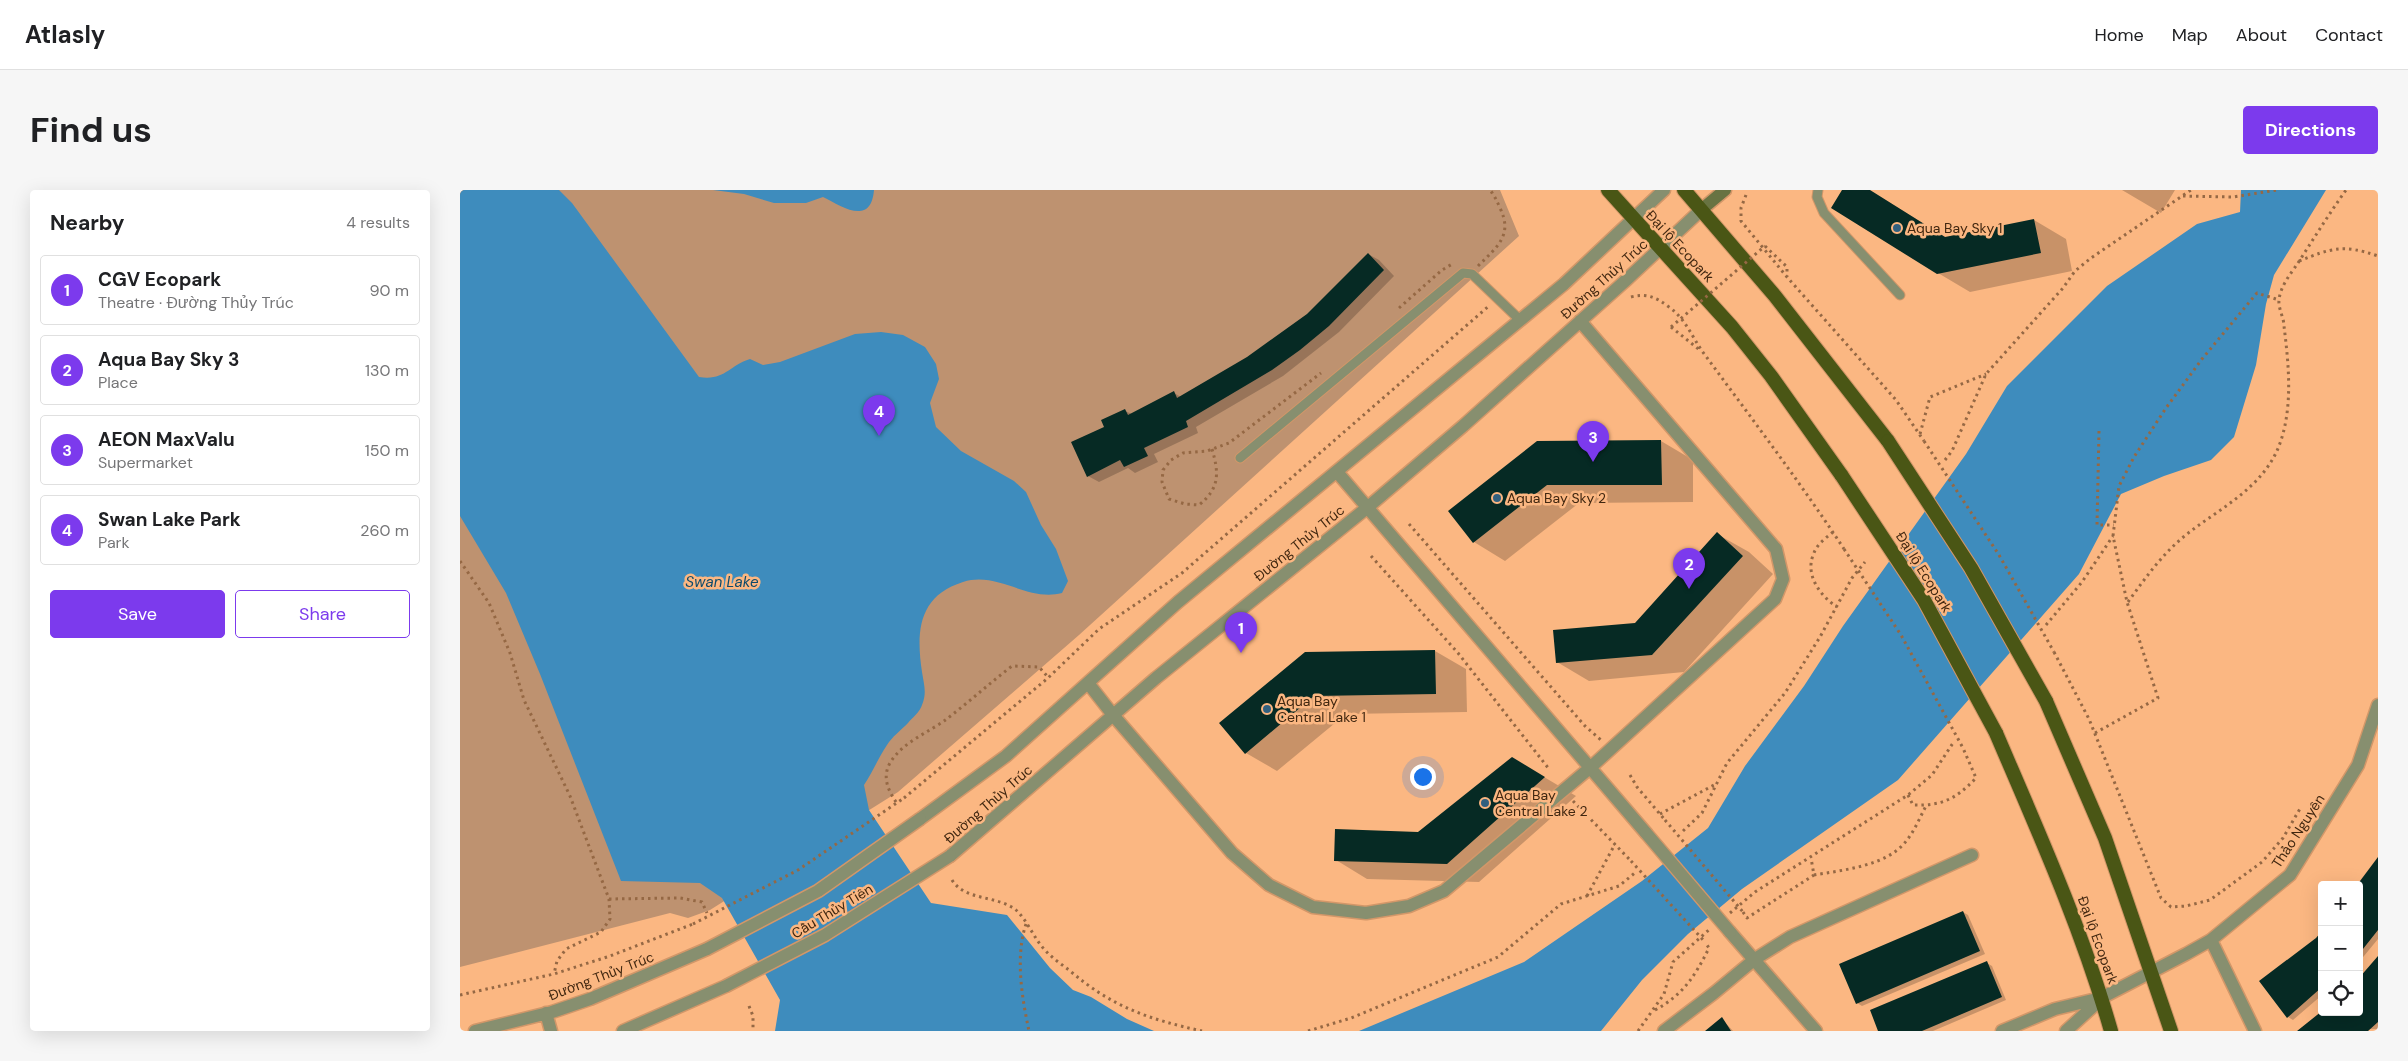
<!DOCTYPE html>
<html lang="en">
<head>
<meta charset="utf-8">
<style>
  body { margin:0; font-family:"DM Sans",sans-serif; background:#f6f6f6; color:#202124 }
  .controls { position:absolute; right:15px; bottom:15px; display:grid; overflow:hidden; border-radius:5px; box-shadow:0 5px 20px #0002 }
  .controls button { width:45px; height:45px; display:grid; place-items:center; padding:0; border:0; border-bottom:1px solid #e0e0e0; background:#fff; color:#202124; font:25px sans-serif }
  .you { position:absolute; left:962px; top:586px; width:18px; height:18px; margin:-12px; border:4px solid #fff; border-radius:50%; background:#1a73e8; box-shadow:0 0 0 8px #1a73e833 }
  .badge { display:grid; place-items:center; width:32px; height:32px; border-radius:50%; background:#7c3aed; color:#fff; font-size:16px; font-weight:700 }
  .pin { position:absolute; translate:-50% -41px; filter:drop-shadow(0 1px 2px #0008) }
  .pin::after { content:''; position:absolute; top:26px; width:18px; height:15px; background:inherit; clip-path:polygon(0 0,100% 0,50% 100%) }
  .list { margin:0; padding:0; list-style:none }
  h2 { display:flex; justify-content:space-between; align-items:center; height:65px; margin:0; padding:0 20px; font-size:21px }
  h2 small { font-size:16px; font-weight:400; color:#757577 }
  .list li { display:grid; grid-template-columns:32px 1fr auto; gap:15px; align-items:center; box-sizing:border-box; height:70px; margin:0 10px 10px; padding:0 10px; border:1px solid #e0e0e0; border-radius:5px }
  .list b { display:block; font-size:19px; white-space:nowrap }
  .list p { margin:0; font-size:16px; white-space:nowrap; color:#757577 }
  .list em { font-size:16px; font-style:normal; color:#757577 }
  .actions { display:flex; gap:10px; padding:15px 20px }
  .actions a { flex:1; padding:11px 0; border:1px solid #7c3aed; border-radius:5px; text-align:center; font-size:18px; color:#7c3aed }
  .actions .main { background:#7c3aed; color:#fff }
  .icon { flex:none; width:28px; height:28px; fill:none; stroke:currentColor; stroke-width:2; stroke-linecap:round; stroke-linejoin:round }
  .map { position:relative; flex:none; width:1918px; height:841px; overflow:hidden; border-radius:5px }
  header { display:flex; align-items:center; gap:30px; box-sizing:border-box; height:70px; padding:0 25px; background:#fff; border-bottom:1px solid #e0e0e0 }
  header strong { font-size:24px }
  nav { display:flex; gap:28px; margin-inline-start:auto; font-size:18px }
  .intro { display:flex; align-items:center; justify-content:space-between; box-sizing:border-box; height:120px; padding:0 30px }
  h1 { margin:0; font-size:35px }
  .button { padding:12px 22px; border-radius:5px; background:#7c3aed; color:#fff; font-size:18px; font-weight:700 }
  main { display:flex; gap:30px; padding:0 30px }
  aside { flex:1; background:#fff; border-radius:5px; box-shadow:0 5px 20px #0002 }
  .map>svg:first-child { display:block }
</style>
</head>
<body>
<header>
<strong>Atlasly</strong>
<nav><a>Home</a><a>Map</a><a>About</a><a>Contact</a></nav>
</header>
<div class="intro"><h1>Find us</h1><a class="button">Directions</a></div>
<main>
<aside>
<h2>Nearby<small>4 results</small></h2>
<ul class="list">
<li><span class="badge">1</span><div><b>CGV Ecopark</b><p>Theatre · Đường Thủy Trúc</p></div><em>90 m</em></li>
<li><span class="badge">2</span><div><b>Aqua Bay Sky 3</b><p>Place</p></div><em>130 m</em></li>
<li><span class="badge">3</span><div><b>AEON MaxValu</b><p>Supermarket</p></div><em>150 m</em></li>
<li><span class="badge">4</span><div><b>Swan Lake Park</b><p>Park</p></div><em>260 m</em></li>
</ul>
<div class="actions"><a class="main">Save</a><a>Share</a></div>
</aside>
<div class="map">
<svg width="1918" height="841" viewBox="0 0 1918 841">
  <rect width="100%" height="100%" fill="#fbb782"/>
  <path fill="#be9270" d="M 0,0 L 1040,0 L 1059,46 L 619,445 L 438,602 L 250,720 L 228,728 L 210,723 L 0,777 Z"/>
  <path fill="#3e8cbd" d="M 0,0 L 99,0 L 112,13 L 239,187 C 265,191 268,176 290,169 L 303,175 L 320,172 L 395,144 L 421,142 L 443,145 L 465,157 L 476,174 L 479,189 L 470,213 L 476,237 L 501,261 L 554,291 L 566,302 L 581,335 L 596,359 L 608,391 L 602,403 C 567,412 538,381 503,392 C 458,406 456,442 462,482 C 464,495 467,503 462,515 C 460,522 452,528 448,533 C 441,540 432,547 427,555 C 418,568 413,582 404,595 L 409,620 L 471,713 L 547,725 L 590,778 L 613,800 L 631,807 L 667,829 L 694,841 L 315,841 L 320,810 L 262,708 L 240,693 L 161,691 L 80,484 L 46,403 L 0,326 Z
    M 253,0 L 414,0 C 411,37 381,16 363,7 L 346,13 L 314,13 L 284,4 Z
    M 1781,0 L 1866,0 L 1814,85 L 1806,114 L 1796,175 L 1774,247 L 1751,270 L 1704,286 L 1661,304 L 1619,384 L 1438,590 L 1282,699 L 1228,744 L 1182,790 L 1141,841 L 899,841 L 1064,772 L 1182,691 L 1248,638 L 1285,576 L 1344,496 L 1383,436 L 1506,264 L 1547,196 L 1647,96 L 1737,34 L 1780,22 Z"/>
  <path fill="#0003" d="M 1384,0 L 1409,0 L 1487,48 L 1574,30 L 1606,49 L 1612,81 L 1510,102 L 1478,83 Z
    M 1662,0 L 1715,0 L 1701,23 Z
    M 908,64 L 919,70 L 934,86 L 879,142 L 823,186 L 736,237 L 738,243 L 694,264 L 698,272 L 675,283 L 668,278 L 639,292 L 628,286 L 646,238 L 665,221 L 672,224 L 714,203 L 721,207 L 788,168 L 848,124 Z
    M 1201,251 L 1233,270 L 1233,312 L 1119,313 L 1045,371 L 1014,352 L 989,321 L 1077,252 Z
    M 1257,344 L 1289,362 L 1313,384 L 1224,482 L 1129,491 L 1097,472 L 1175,434 Z
    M 975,461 L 1006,479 L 1007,522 L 886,524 L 817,581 L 786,563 L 761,533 Z
    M 1084,587 L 1116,606 L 1019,692 L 907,689 L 876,670 L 958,643 Z
    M 1918,669 L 1918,749 L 1899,772 L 1899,695 Z
    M 1503,722 L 1508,725 L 1525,764 L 1402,816 L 1397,813 Z
    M 1862,743 L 1862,805 L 1833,830 L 1828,827 L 1857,749 Z
    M 1918,767 L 1918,839 L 1839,841 L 1899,822 Z
    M 1527,773 L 1532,776 L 1546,810 L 1473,841 L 1420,841 Z
    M 1262,829 L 1273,841 L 1247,841 Z"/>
  <path fill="#062a24" d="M 1382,0 L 1410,0 L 1485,47 L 1574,29 L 1581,63 L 1477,84 L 1371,18 Z
    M 908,63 L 924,80 L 869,136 L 840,160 L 812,180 L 726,231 L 728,237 L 684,258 L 688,266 L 664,277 L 660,270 L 627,287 L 611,252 L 644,237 L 641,230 L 665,219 L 668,225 L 714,201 L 717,208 L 787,167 L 847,124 Z
    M 1201,250 L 1202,295 L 1087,295 L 1013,353 L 988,321 L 1077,251 Z
    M 1257,342 L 1283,366 L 1192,465 L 1096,473 L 1093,440 L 1175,433 Z
    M 975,460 L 976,504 L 854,506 L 785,564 L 759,533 L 845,462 Z
    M 1052,567 L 1085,587 L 987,674 L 874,671 L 875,639 L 958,642 Z
    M 1918,667 L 1918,740 L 1899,764 L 1899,695 L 1897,695 Z
    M 1503,721 L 1520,761 L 1396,814 L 1379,774 Z
    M 1862,741 L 1862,797 L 1827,828 L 1799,791 L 1856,748 Z
    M 1918,766 L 1918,832 L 1908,841 L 1837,841 L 1862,821 L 1899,822 L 1899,788 Z
    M 1527,771 L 1542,807 L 1462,841 L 1418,841 L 1410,820 Z
    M 1262,827 L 1271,841 L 1245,841 Z"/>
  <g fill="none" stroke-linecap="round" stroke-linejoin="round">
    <g stroke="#d29769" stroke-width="11">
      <path id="service" d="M 1358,0 L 1357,7 L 1364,23 L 1440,105
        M 780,268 L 1003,83 L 1012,84 L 1060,130"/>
    </g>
    <g stroke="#d29769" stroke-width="15">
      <path id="minor" d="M 877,282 L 1186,643
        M 628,493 L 653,525 L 772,663 L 809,695 L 853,717 L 906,723 L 949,716 L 984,701 L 1131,577 L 1315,409 L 1323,389 L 1316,359 L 1120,131
        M 460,629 L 546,566 L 718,412 L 1104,94 L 1204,0
        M 490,666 L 696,488 L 908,317 L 1003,236 L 1164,92 L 1241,20
        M 1270,742 L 1356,841
        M 1751,750 L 1795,841
        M 86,823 L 91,841
        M 15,841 L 92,822 L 130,809 L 247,759
        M 163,841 L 266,796
        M 1204,841 L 1254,803 L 1295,769 L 1330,747 L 1512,665
        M 1542,841 L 1595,819 L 1641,808 L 1726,764 L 1751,750 L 1830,685 L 1898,575 L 1918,515
        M 1606,841 L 1640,810"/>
    </g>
    <g stroke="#d29769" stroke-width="15">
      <path id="secondary" d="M 1241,20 L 1265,0"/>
    </g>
    <g stroke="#d29769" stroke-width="16">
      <path id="trunk" d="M 1148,0 L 1272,137 L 1311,186 L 1382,286
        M 1224,0 L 1315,106 L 1428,251
        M 1586,511 L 1645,648 L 1711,841
        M 1536,543 C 1578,641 1622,739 1651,841"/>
    </g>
    <path stroke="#956844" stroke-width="3" stroke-dasharray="2.5 4" stroke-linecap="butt" d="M 1286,5 L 1281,18 L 1281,31 L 1327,87 L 1436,210 L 1464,251
      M 1723,6 L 1773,7 L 1817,0
      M 1305,56 L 1327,77 L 1327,87
      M 1839,71 C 1872,58 1883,54 1918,66
      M 1018,76 C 1038,56 1053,45 1040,18 C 1037,11 1034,5 1030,0
      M 1171,107 C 1186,103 1196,107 1209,117 C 1227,130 1232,148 1245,165 C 1292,229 1340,292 1384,359
      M 939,118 L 982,80 L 994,73
      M 1211,137 L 1241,161
      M 1639,241 L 1637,335 L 1654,335
      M 1460,244 L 1470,207 L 1526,184
      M 752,259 C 759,283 760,298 739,315 L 725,314 L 709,309 L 702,292 L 703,280 L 711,270 L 723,263 L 747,261 L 769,253 L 861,183
      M 1485,270 L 1492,261 L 1526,184 L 1603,98 L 1615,81 L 1631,68 L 1731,0
      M 949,334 L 1125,536 L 1141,550
      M 1373,342 C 1366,348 1357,354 1354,363 C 1344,384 1360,406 1377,417
      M 911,366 L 998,463 L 1089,579
      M 0,371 L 29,413 L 50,463 L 64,510 L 110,606 L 149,709 L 150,729 L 141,742 L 106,759 L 97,771 L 94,784
      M 1668,412 C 1686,387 1703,363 1727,344 C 1759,319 1797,301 1816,263 C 1834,224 1829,177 1824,136 C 1824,128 1818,118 1819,110 C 1820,97 1831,83 1838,73 C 1854,48 1869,24 1886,0
      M 1586,435 L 1622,392 L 1653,346
      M 1594,462 L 1629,529 L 1701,708 L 1711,717 L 1726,716 L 1750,710 L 1802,672 L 1823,648 L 1841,617
      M 1635,543 L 1698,508 L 1667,412 L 1653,346 L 1659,296 L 1674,267 L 1706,218 L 1742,169 L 1797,103 L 1819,110
      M 1170,585 L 1177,597 L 1205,630
      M 1448,605 L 1453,615 C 1482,616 1496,609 1516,588 L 1503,558
      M 444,608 L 588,488 L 639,439 L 722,383 L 1030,115
      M 1113,611 L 1171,671
      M 436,612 C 428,600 422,587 430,573 C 442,552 470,542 488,528 C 510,511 530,493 552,476 L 579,477 L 588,487
      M 1200,624 L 1254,595
      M 1223,641 L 1242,623 L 1267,573 L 1325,503 L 1360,447 L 1392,388 L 1405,372
      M 1354,685 C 1383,680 1428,676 1447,650 C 1455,640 1460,627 1466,616
      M 492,690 C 505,711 537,705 556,720 C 568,731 574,749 585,760 C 592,768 601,774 609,780 C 652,817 688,829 742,841
      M 1127,706 L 1155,654
      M 149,709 L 220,708 L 242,712 L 247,723
      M 1283,722 L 1287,728 L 1354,685 L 1351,668
      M 1270,723 L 1295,702 L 1448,605 L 1472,585 L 1493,553
      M 566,734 C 555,767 562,808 569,841
      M 0,805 L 94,784 L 150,766 L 233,734
      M 289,816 L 293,826 L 293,841
      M 1195,820 C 1223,805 1235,786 1249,758 L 1245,752
      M 848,841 L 891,828 L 1038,767 L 1101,714 L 1159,696 L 1176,682
      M 1178,841 L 1204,804 L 1213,772 L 1251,738"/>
    <use href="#service" stroke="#878f6f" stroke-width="9"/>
    <use href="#minor" stroke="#878f6f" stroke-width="12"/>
    <use href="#secondary" stroke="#687342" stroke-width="12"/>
    <use href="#trunk" stroke="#4a5615" stroke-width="14"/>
    <g stroke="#d29769" stroke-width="15" stroke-linecap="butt">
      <path id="minor-bridge" d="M 1186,643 L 1270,742
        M 247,759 L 358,701 L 460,629
        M 266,796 L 365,745 L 490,666"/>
    </g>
    <g stroke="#d29769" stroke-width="16" stroke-linecap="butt">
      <path id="trunk-bridge" d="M 1428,251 L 1511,378 L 1586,511
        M 1382,286 L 1464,410 L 1536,543"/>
    </g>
    <path stroke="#956844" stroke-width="3" stroke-dasharray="2.5 4" stroke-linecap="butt" d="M 1211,137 L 1305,56
      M 1464,251 L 1539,365 L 1594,462
      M 1384,359 L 1441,445 L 1503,558
      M 1205,630 L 1283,722
      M 1171,671 L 1245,752
      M 233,734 L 338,680 L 444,608"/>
    <use href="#minor-bridge" stroke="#878f6f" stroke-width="12"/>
    <use href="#trunk-bridge" stroke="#4a5615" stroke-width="14"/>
  </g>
  <g fill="#31607f" stroke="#fbb782" stroke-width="2">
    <circle cx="1437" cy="38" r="5"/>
    <circle cx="1037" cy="308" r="5"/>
    <circle cx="807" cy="519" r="5"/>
    <circle cx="1025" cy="613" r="5"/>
  </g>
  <g text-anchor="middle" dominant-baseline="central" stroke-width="5" stroke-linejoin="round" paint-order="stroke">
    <g font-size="14" fill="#412710" stroke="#fbb782" text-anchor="start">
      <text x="1447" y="38">Aqua Bay Sky 1</text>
      <text x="1047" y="308">Aqua Bay Sky 2</text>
      <text x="817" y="511">Aqua Bay<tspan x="817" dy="16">Central Lake 1</tspan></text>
      <text x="1035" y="605">Aqua Bay<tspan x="1035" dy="16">Central Lake 2</tspan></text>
    </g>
    <g font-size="14" fill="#412710" stroke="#fbb782">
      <text transform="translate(1220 56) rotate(47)">Đại lộ Ecopark</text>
      <text transform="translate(1144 89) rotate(-42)">Đường Thủy Trúc</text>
      <text transform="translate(839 353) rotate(-39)">Đường Thủy Trúc</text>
      <text transform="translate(1464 382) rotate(58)">Đại lộ Ecopark</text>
      <text transform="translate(528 614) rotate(-41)">Đường Thủy Trúc</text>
      <text transform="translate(1838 641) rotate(-57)">Thảo Nguyên</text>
      <text transform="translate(372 721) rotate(-31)">Cầu Thủy Tiên</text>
      <text transform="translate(1638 750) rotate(70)">Đại lộ Ecopark</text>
      <text transform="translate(141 786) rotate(-21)">Đường Thủy Trúc</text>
    </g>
    <g font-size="15" font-style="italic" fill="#0d4b6c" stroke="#fbb782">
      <text x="262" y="392">Swan Lake</text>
    </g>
  </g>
</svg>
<div class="controls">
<button>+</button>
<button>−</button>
<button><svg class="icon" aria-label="locate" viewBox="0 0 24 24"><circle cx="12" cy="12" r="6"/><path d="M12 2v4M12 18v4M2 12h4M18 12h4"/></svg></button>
</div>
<div class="you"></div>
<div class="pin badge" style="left:781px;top:463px">1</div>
<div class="pin badge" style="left:1229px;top:399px">2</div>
<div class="pin badge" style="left:1133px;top:272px">3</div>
<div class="pin badge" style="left:419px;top:246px">4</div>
</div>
</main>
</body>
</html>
